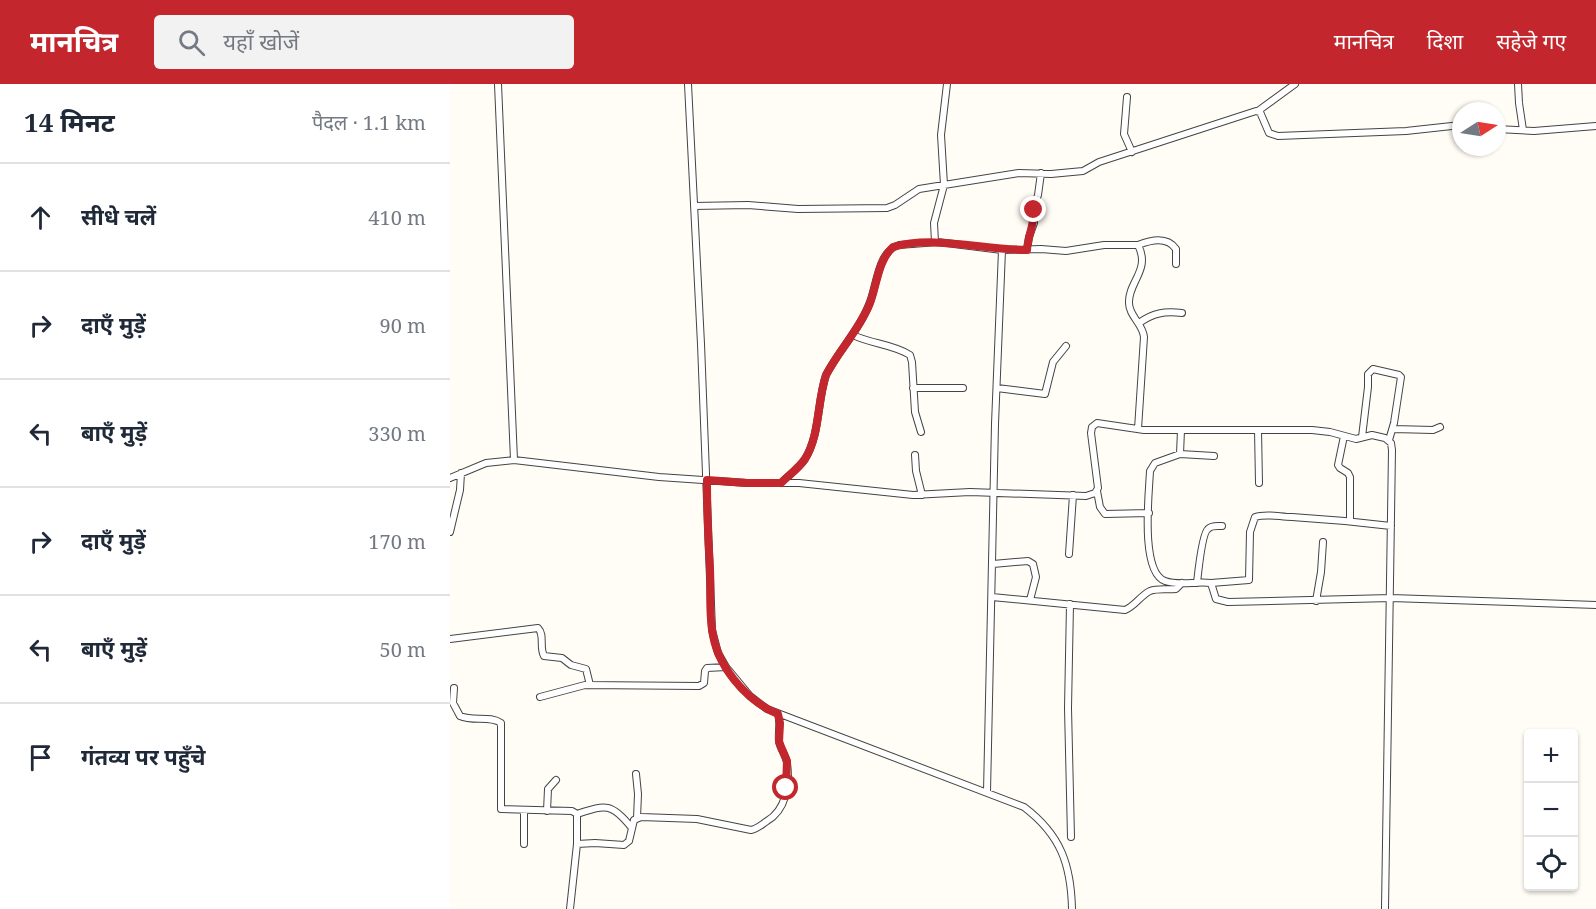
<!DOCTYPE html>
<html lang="hi">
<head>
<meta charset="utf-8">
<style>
  body { margin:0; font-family:"Noto Serif","Noto Sans Devanagari",serif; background:#f2f2f3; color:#1f2937 }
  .controls { position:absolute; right:18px; bottom:18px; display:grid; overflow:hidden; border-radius:6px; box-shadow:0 2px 4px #0004 }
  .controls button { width:54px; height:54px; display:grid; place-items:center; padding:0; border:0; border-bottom:2px solid #e0e1e3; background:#fff; color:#1f2937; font:30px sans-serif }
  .compass { position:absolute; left:1002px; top:18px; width:54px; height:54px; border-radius:50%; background:#fff; box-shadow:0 2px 4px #0004; rotate:78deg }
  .stop { position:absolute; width:18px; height:18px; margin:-14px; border:4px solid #c4262e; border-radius:50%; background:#fff }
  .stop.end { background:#c4262e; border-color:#fff; box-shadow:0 2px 6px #0008 }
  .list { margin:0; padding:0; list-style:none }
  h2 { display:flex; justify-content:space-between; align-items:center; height:78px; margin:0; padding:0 24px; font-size:26px }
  h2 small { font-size:20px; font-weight:400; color:#747a83 }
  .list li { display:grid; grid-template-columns:39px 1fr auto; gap:18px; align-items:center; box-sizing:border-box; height:108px; padding:0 24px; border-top:2px solid #e0e1e3 }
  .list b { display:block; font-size:22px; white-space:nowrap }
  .list em { font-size:20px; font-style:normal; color:#747a83 }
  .icon { flex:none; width:33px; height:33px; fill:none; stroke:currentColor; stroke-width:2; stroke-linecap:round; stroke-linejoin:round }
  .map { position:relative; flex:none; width:1146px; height:825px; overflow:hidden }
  header { display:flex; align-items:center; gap:36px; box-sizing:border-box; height:84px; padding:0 30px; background:#c4262e; color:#fff }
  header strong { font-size:28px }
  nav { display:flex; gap:33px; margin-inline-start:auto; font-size:21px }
  .search { width:420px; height:54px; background:#f2f2f3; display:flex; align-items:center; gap:15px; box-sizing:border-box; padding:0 21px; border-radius:6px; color:#747a83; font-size:22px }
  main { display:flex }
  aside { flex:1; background:#fff }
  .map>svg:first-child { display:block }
</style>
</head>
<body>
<header>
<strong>मानचित्र</strong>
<div class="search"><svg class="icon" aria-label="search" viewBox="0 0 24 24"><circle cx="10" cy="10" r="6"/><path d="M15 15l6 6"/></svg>यहाँ खोजें</div>
<nav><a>मानचित्र</a><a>दिशा</a><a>सहेजे गए</a></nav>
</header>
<main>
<aside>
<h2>14 मिनट<small>पैदल · 1.1 km</small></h2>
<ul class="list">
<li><svg class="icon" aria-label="ahead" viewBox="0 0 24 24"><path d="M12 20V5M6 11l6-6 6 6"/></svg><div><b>सीधे चलें</b></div><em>410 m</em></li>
<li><svg class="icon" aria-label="right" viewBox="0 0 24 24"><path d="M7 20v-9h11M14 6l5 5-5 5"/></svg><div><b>दाएँ मुड़ें</b></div><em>90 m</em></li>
<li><svg class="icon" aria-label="left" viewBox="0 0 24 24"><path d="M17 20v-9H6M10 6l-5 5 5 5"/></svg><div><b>बाएँ मुड़ें</b></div><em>330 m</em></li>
<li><svg class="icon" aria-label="right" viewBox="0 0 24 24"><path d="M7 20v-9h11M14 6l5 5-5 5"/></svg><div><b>दाएँ मुड़ें</b></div><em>170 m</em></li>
<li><svg class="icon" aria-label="left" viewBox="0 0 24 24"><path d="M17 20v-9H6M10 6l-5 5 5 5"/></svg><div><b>बाएँ मुड़ें</b></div><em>50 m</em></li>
<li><svg class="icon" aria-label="arrive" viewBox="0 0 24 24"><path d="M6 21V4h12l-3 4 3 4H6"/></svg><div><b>गंतव्य पर पहुँचे</b></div></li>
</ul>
</aside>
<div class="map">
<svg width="1146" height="825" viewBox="0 0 1146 825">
  <rect width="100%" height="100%" fill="#fffdf5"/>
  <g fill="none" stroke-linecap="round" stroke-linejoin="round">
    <g stroke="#444" stroke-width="8">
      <path id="minor" d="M 48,0 L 64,376
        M 238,0 L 251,260 L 262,546 L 268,569 L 276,583 L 300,612 L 317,625 L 574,723 C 611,751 621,781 622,825
        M 1068,0 L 1069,19 L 1073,46
        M 677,13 L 674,50 L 682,68
        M 808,27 L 845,0
        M 1047,45 L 1084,47 L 1146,42
        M 244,119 L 244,122 L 298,121 L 348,125 L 437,124 L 445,121 L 469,105 L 569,89 L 601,90 L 633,87 L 649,78 L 806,27 L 810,28 L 819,49 L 828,52 L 956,47 L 1011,41
        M 485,158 L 484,139 L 494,101 L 491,51 L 497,0
        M 688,161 C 701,156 717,152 726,165 L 726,180
        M 577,166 L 579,153 L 584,139 L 584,122 L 588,111 L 591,89
        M 689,239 C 703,229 714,227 732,229
        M 403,251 C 421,260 443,260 460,271 L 462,278 L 465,328 L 471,348
        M 463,304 L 513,304
        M 547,304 L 595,310 L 603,278 L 616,262
        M 943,345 L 983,346 L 990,343
        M 731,346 L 730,370 L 705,379 L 700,387 C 699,409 690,488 715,497 C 729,502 746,497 761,499 L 766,515 L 778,518 L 941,514 L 1146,521
        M 808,346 L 809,399
        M 894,352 L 888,381 L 890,384 L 898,389 L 900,393 L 900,437
        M 912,353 L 918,303 L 918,290 L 923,285 L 949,291 L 951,293 L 944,339 L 939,356
        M 730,370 L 764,372
        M 465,371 L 466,387 L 472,411
        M 0,394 L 36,379 L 64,376 L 209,393 L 297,399 L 349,399 L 463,411 L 520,408 L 636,412 L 645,409 L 648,404 L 641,349 L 642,343 L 647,339 L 694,346 L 862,346 L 880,348 L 906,355 L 922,351 L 935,354 L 941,359 L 942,366 L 935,825
        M 331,399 C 339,391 349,384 355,375 C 370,351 367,318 376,291 C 389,266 410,245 420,218 C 427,200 428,167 449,161 L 488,158 L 552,166 L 591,165 L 616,167 L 654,161 L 688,161 C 701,186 678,198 679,219 C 679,232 693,240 694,253 L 688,345
        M 647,407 L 650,423 L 655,430 L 699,429
        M 0,448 L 10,406 L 11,389
        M 619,470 L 623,411
        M 543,480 L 578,477 L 583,480 L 586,493 L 580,516
        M 747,499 C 748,490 752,449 758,445 C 761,441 768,442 772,442
        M 761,499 L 799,496 L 800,448 L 805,433 C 817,429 830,433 842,433 C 875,435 908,438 941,442
        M 542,513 L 675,526 C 685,522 690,512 700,507 C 708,504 717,506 726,505 L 732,499
        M 866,517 L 871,488 L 873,458
        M 620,520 L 618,624 L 621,753
        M 0,555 L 88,544 C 95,551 89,563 94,572 L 112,574 L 121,581 L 136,585 L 140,601
        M 4,604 L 3,619 L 10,632 C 23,638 40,631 51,639 L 51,725 L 122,727 L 127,730 L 127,760 L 120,825
        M 90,613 L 135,601 L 249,602 L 254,599 L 255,587 L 257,584 L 276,583
        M 186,690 L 188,710 L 187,734
        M 537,708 L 545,340 L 552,166
        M 97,727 L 98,705 L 106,696
        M 127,730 C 155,721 161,718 181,743
        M 74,760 L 74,726
        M 127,760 L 145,759 L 174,761 L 179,757 L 184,736 L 191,733 L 247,735 L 301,746 C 307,745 311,741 317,737 C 336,726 340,701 337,679 C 336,671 330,665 329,657 C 328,648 331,639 328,630"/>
    </g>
    <use href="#minor" stroke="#fff" stroke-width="6"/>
  </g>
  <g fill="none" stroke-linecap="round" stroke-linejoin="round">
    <path stroke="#c4262e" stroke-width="8" d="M 336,704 L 337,677 L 329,658 L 330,639 L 328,630 C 295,616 266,581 262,545 C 259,526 261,505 260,485 C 258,455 257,426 257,396 L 297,399 L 331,399 C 339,391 349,384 355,375 C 370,351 367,318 376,291 C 389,266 410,245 420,219 C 427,201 428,176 443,163 C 484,151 534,166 577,166 C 578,151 584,142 584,126"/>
  </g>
</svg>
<div class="controls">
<button>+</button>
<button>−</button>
<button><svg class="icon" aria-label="locate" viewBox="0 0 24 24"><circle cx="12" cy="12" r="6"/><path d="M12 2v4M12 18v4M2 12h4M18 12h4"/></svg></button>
</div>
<svg class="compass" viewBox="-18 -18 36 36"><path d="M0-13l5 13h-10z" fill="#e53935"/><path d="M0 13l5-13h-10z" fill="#747a83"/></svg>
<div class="stop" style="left:336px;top:704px"></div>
<div class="stop end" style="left:584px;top:126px"></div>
</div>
</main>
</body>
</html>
